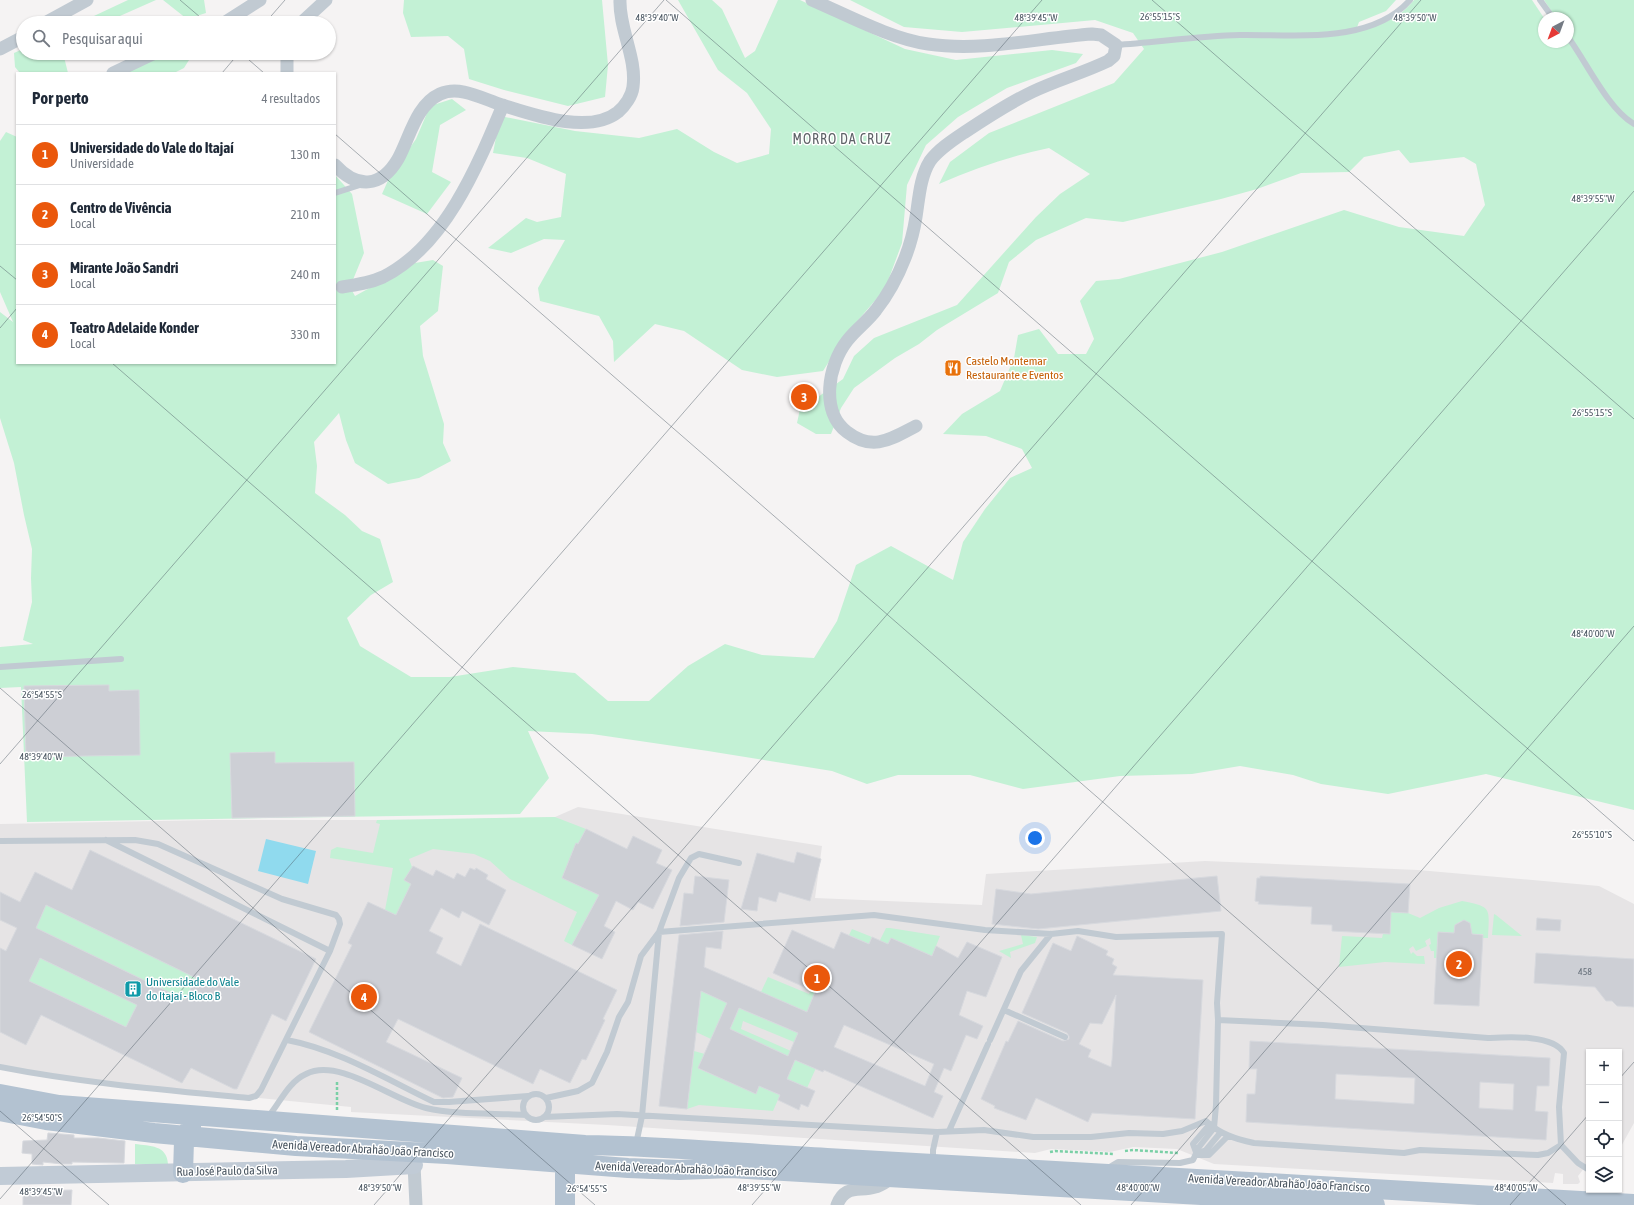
<!DOCTYPE html>
<html lang="pt">
<head>
<meta charset="utf-8">
<style>
  body { margin:0; font-family:"Asap Condensed",sans-serif; background:#f2f2f3; color:#1f2937 }
  .controls { position:absolute; right:12px; bottom:12px; display:grid; overflow:hidden; border-radius:0px; box-shadow:0 1px 3px #0004 }
  .controls button { width:36px; height:36px; display:grid; place-items:center; padding:0; border:0; border-bottom:1px solid #e0e1e3; background:#fff; color:#1f2937; font:20px sans-serif }
  .compass { position:absolute; left:1538px; top:12px; width:36px; height:36px; border-radius:50%; background:#fff; box-shadow:0 1px 3px #0004; rotate:221deg }
  .you { position:absolute; left:1035px; top:838px; width:14px; height:14px; margin:-10px; border:3px solid #fff; border-radius:50%; background:#1a73e8; box-shadow:0 0 0 6px #1a73e833 }
  .badge { display:grid; place-items:center; width:26px; height:26px; border-radius:50%; background:#ea580c; color:#fff; font-size:13px; font-weight:700 }
  .pin { position:absolute; translate:-50% -50%; border:2px solid #fff; box-shadow:0 1px 4px #0006 }
  .list { margin:0; padding:0; list-style:none }
  h2 { display:flex; justify-content:space-between; align-items:center; height:52px; margin:0; padding:0 16px; font-size:17px }
  h2 small { font-size:13px; font-weight:400; color:#747a83 }
  .list li { display:grid; grid-template-columns:26px 1fr auto; gap:12px; align-items:center; box-sizing:border-box; height:60px; padding:0 16px; border-top:1px solid #e0e1e3 }
  .list b { display:block; font-size:15px; white-space:nowrap }
  .list p { margin:0; font-size:13px; white-space:nowrap; color:#747a83 }
  .list em { font-size:13px; font-style:normal; color:#747a83 }
  .icon { flex:none; width:22px; height:22px; fill:none; stroke:currentColor; stroke-width:2; stroke-linecap:round; stroke-linejoin:round }
  .map { position:relative; flex:none; width:1634px; height:1205px; overflow:hidden }
  .search { position:absolute; background:#fff; box-shadow:0 1px 3px #0004; left:16px; top:16px; width:320px; height:44px; display:flex; align-items:center; gap:10px; box-sizing:border-box; padding:0 14px; border-radius:22px; color:#747a83; font-size:15px }
  .panel { position:absolute; background:#fff; box-shadow:0 1px 3px #0004; left:16px; top:72px; width:320px; height:292px; border-radius:0px }
  .map>svg:first-child { display:block }
</style>
</head>
<body>
<div class="map">
<svg width="1634" height="1205" viewBox="0 0 1634 1205">
  <rect width="100%" height="100%" fill="#f5f3f3"/>
  <path fill="#e6e4e5" d="M 578,807 L 822,846 L 815,898 L 982,905 L 986,874 L 1205,861 L 1418,870 L 1599,886 L 1634,904 L 1634,1123 L 1619,1150 L 1619,1052 L 1589,1052 L 1589,1162 L 1578,1176 L 1580,1182 L 1578,1184 L 1563,1184 L 1563,1174 L 1555,1173 L 1553,1183 L 1214,1164 L 1177,1149 L 1133,1147 L 1110,1152 L 1051,1149 L 1035,1153 L 607,1125 L 351,1112 L 351,1107 L 44,1077 L 0,1069 L 0,824 L 213,820 L 433,820 L 555,817 Z"/>
  <path fill="#c3f1d5" d="M 128,0 L 156,0 L 104,23 L 79,23 Z
    M 163,0 L 204,0 L 206,13 L 187,19 Z
    M 404,0 L 602,0 L 608,65 L 605,97 L 568,106 L 504,90 L 469,79 L 464,49 L 448,36 L 411,37 L 403,13 Z
    M 678,0 L 712,0 L 722,9 L 745,58 L 755,51 L 778,0 L 800,0 L 905,49 L 956,60 L 1052,50 L 1083,54 L 1076,63 L 1007,88 L 958,117 L 926,145 L 907,185 L 902,243 L 885,289 L 847,333 L 823,371 L 777,377 L 742,370 L 684,331 L 655,324 L 614,362 L 613,341 L 599,316 L 540,301 L 538,288 L 565,240 L 544,239 L 511,253 L 488,248 L 526,218 L 537,222 L 561,217 L 566,174 L 527,158 L 493,153 L 500,116 L 575,131 L 639,138 L 677,129 L 714,152 L 737,163 L 769,154 L 771,129 L 747,93 L 718,70 Z
    M 850,0 L 1396,0 L 1386,11 L 1359,22 L 1356,30 C 1381,24 1397,21 1414,0 L 1532,0 L 1544,18 L 1544,42 L 1568,42 L 1568,18 L 1556,18 L 1544,0 L 1634,0 L 1634,810 L 1486,774 L 1388,794 L 1321,784 L 1293,775 L 1240,766 L 1192,774 L 1120,776 L 1023,789 L 970,775 L 898,775 L 867,784 L 832,771 L 708,751 L 592,734 L 528,731 L 549,778 L 520,814 L 27,822 L 21,687 L 0,688 L 0,647 L 33,644 L 23,640 L 32,602 L 31,578 L 32,549 L 24,515 L 14,463 L 0,418 L 0,312 L 13,322 L 0,292 L 0,141 L 6,132 L 17,137 L 17,363 L 335,363 L 335,175 L 352,194 L 364,253 L 350,287 L 355,296 L 415,263 L 433,260 L 443,266 L 438,311 L 420,326 L 423,356 L 444,424 L 443,443 L 451,461 L 419,478 L 388,484 L 355,463 L 346,440 L 339,413 L 314,442 L 317,466 L 315,493 L 345,515 L 362,531 L 380,539 L 393,582 L 371,595 L 347,618 L 360,646 L 411,677 L 450,677 L 513,667 L 575,673 L 608,701 L 649,701 L 688,666 L 725,644 L 762,655 L 814,658 L 837,621 L 856,565 L 891,546 L 953,580 L 963,542 L 985,509 L 1010,478 L 1032,468 L 1022,449 L 986,436 L 943,434 L 962,414 L 1000,391 L 1014,358 L 1018,335 L 1039,329 L 1058,354 L 1086,354 L 1094,339 L 1080,301 L 1096,281 L 1119,279 L 1222,252 L 1344,210 L 1399,227 L 1464,236 L 1485,205 L 1476,164 L 1464,157 L 1410,163 L 1399,150 L 1364,157 L 1349,172 L 1301,173 L 1257,189 L 1221,199 L 1123,222 L 1086,218 L 1036,240 L 1009,262 L 998,293 L 937,330 L 919,344 L 895,358 L 854,388 L 841,408 L 831,434 L 816,434 L 797,423 L 802,400 L 818,397 L 843,379 L 854,356 L 874,338 L 957,305 L 1036,217 L 1060,194 L 1090,174 L 1049,148 C 1011,156 975,168 939,184 L 950,162 L 989,133 L 1114,83 L 1144,49 L 1133,33 L 1095,20 L 962,32 L 904,27 Z
    M 23,49 L 23,53 L 63,53 L 68,73 L 20,73 L 15,67 L 14,53 Z
    M 173,53 L 177,53 L 189,60 L 184,68 L 174,73 L 119,73 Z
    M 452,99 L 466,110 L 440,125 L 432,172 L 451,182 L 427,214 L 382,194 L 390,176 L 416,139 L 430,106 Z
    M 555,817 L 586,829 L 578,844 L 576,844 L 562,878 L 599,895 L 572,945 L 564,941 L 577,912 L 510,879 L 490,861 L 474,854 L 433,849 L 409,859 L 412,867 L 404,880 L 411,884 L 429,931 L 385,910 L 393,868 L 330,858 L 331,850 L 337,847 L 373,853 L 380,824 L 376,823 L 377,820 Z
    M 1462,901 C 1493,907 1489,908 1488,938 L 1483,938 L 1483,934 L 1472,934 L 1470,923 L 1461,921 L 1455,925 L 1454,933 L 1438,932 L 1437,958 L 1434,958 L 1434,951 L 1431,951 L 1429,945 L 1431,944 L 1430,938 L 1425,941 L 1427,946 L 1416,951 L 1413,946 L 1409,949 L 1411,954 L 1413,952 L 1417,956 L 1424,956 L 1425,964 L 1385,962 L 1339,967 L 1342,936 L 1382,938 L 1383,934 L 1390,934 L 1391,919 L 1362,910 L 1408,913 L 1420,918 L 1439,908 Z
    M 46,905 L 216,987 L 185,1000 L 36,928 Z
    M 1494,914 L 1496,915 L 1522,936 L 1492,935 Z
    M 886,928 L 890,928 L 940,936 L 932,956 L 891,938 L 885,951 L 880,940 Z
    M 852,929 L 872,937 L 869,944 L 849,935 Z
    M 1021,935 L 1037,937 L 1035,943 L 1010,952 L 1011,958 L 999,951 L 1023,944 Z
    M 40,958 L 175,1023 L 164,1045 L 29,981 Z
    M 768,977 L 809,994 L 811,990 L 816,992 L 806,1015 L 761,992 Z
    M 701,987 L 735,1006 L 711,1039 L 696,1032 Z
    M 739,1008 L 798,1033 L 794,1042 L 743,1021 L 741,1029 L 791,1051 L 782,1070 L 775,1050 L 730,1029 Z
    M 694,1051 L 705,1054 L 699,1069 L 756,1093 L 762,1078 L 780,1095 L 773,1111 L 699,1105 L 687,1109 Z
    M 795,1060 L 816,1068 L 807,1088 L 787,1079 Z
    M 135,1144 C 150,1146 167,1145 168,1164 L 135,1164 Z"/>
  <path fill="#90daee" d="M 266,839 L 316,851 L 308,884 L 258,871 Z"/>
  <path fill="#cdcfd5" stroke="#d7d9de" fill-rule="evenodd" d="M 109,685 L 109,691 L 139,690 L 140,755 L 26,757 L 24,686 Z
    M 275,752 L 275,763 L 354,762 L 355,816 L 232,818 L 230,753 Z
    M 586,829 L 627,849 L 633,836 L 662,850 L 656,863 L 672,870 L 653,909 L 638,902 L 633,910 L 616,901 L 604,926 L 615,932 L 602,959 L 572,945 L 599,895 L 562,878 L 576,843 L 578,844 Z
    M 90,850 L 316,959 L 286,1021 L 272,1014 L 237,1089 L 234,1089 L 191,1068 L 182,1083 L 41,1015 L 26,1045 L 0,1032 L 0,948 L 6,951 L 17,928 L 0,920 L 0,892 L 20,902 L 35,872 L 72,890 ZM 46,905 L 196,978 L 185,1000 L 36,928 ZM 40,958 L 137,1005 L 126,1027 L 29,981 Z
    M 797,852 L 821,859 L 810,901 L 779,892 L 776,902 L 759,897 L 757,911 L 741,909 L 757,853 L 794,863 Z
    M 413,866 L 433,876 L 436,870 L 454,879 L 457,873 L 465,877 L 470,868 L 475,870 L 476,868 L 488,875 L 486,879 L 506,890 L 489,925 L 462,911 L 459,918 L 441,908 L 429,931 L 443,938 L 436,953 L 461,966 L 480,924 L 617,990 L 603,1019 L 605,1020 L 586,1060 L 582,1059 L 570,1083 L 540,1069 L 533,1084 L 398,1019 L 386,1042 L 462,1078 L 453,1097 L 443,1098 L 309,1032 L 352,945 L 348,943 L 368,902 L 396,915 L 411,884 L 404,880 Z
    M 695,876 L 729,880 L 724,922 L 680,926 L 684,893 L 693,894 Z
    M 1217,876 L 1221,911 L 1038,929 L 992,924 L 996,889 L 1031,894 Z
    M 1260,876 L 1410,884 L 1408,913 L 1391,912 L 1390,934 L 1332,931 L 1332,925 L 1311,924 L 1312,907 L 1258,904 L 1259,902 L 1255,901 L 1257,878 L 1260,878 Z
    M 1537,918 L 1561,920 L 1560,931 L 1536,930 Z
    M 1464,920 L 1470,923 L 1472,934 L 1483,935 L 1479,1006 L 1434,1004 L 1438,932 L 1454,933 L 1455,925 Z
    M 792,930 L 834,949 L 841,932 L 869,944 L 872,937 L 888,944 L 891,938 L 932,956 L 936,946 L 958,958 L 967,942 L 1002,957 L 986,997 L 967,991 L 959,1015 L 983,1026 L 977,1039 L 966,1035 L 951,1071 L 944,1068 L 934,1092 L 943,1096 L 933,1118 L 824,1070 L 823,1072 L 795,1060 L 787,1079 L 815,1091 L 808,1107 L 801,1104 L 799,1110 L 778,1100 L 780,1095 L 759,1086 L 756,1094 L 698,1068 L 727,1003 L 701,991 L 687,1109 L 659,1106 L 679,935 L 723,931 L 721,949 L 706,947 L 704,967 L 807,1012 L 815,992 L 773,973 ZM 739,1008 L 798,1033 L 788,1056 L 730,1029 ZM 844,1025 L 934,1064 L 925,1086 L 834,1047 Z
    M 1077,936 L 1108,951 L 1106,955 L 1114,959 L 1112,964 L 1117,967 L 1113,975 L 1203,980 L 1195,1119 L 1092,1113 L 1088,1122 L 1036,1098 L 1026,1120 L 994,1108 L 995,1106 L 981,1099 L 1004,1046 L 1006,1041 L 1008,1042 L 1018,1021 L 1063,1041 L 1069,1039 L 1069,1036 L 1067,1033 L 1022,1013 L 1053,943 L 1071,951 ZM 1116,995 L 1112,1060 L 1111,1067 L 1088,1057 L 1091,1050 L 1079,1044 L 1090,1023 L 1102,1024 Z
    M 1536,953 L 1634,959 L 1634,1007 L 1617,1006 L 1612,1001 L 1606,1001 L 1595,987 L 1534,983 Z
    M 1250,1041 L 1550,1058 L 1549,1086 L 1537,1086 L 1535,1111 L 1548,1112 L 1546,1140 L 1246,1122 L 1247,1094 L 1255,1094 L 1257,1069 L 1249,1069 ZM 1336,1074 L 1415,1078 L 1414,1104 L 1335,1099 ZM 1480,1082 L 1514,1084 L 1513,1110 L 1479,1108 Z
    M 48,1133 L 74,1135 L 74,1138 L 98,1138 L 125,1141 L 124,1163 L 72,1162 L 72,1164 L 62,1164 L 43,1162 L 43,1165 L 32,1164 L 32,1154 L 22,1153 L 23,1141 L 47,1140 Z
    M 72,1190 L 71,1205 L 23,1205 L 23,1191 Z"/>
  <g fill="none" stroke-linecap="round" stroke-linejoin="round">
    <path stroke="#7ad0a6" stroke-width="2.5" stroke-dasharray="3 2" stroke-linecap="butt" d="M 337,1110 L 337,1082
      M 1125,1151 L 1133,1150 L 1178,1153
      M 1050,1152 L 1055,1151 L 1113,1154"/>
    <path stroke="#c1cad2" stroke-width="6" d="M 1540,0 L 1553,18
      M 1568,37 C 1587,63 1608,109 1634,124
      M 1116,45 C 1158,42 1199,36 1240,35 C 1292,34 1371,45 1410,0
      M 335,193 L 363,184
      M 0,667 L 121,659
      M 106,840 L 330,951
      M 0,841 L 135,840 L 158,844 L 282,899 L 336,915 L 339,919 L 340,924 L 330,951 L 261,1090 L 256,1096 L 249,1098 C 166,1090 82,1083 0,1067
      M 1004,1010 L 1065,1037
      M 1218,1020 L 1323,1025 L 1488,1038 C 1508,1037 1553,1034 1564,1053 L 1559,1107 L 1561,1145
      M 287,1040 C 339,1050 386,1079 434,1102 L 449,1102 L 528,1096
      M 990,1040 L 1021,971 L 1051,934
      M523 1107a13 13 0 1 1 26 0a13 13 0 1 1-26 0Z
      M 546,1098 L 578,1091 L 592,1083 L 607,1052 L 619,1017 L 628,1002 L 641,956 L 659,932 L 874,915 L 985,930 L 1051,934 L 1078,931 L 1116,937 L 1222,934 L 1217,1003 L 1218,1020 L 1216,1105 L 1214,1128 L 1199,1147 L 1193,1160 L 1180,1163 L 1118,1162 L 1108,1168
      M 268,1117 C 280,1103 288,1082 306,1074 C 339,1057 392,1100 426,1108 C 455,1115 495,1113 526,1115
      M 544,1117 L 617,1114 L 937,1132 L 984,1130 L 1033,1137 L 1091,1137 L 1129,1133 L 1163,1134 L 1182,1131 L 1206,1121 C 1220,1134 1235,1139 1254,1143 L 1404,1153 L 1420,1150 L 1538,1155 L 1548,1153 L 1561,1145 L 1578,1163 L 1589,1170
      M 949,1131 L 988,1044
      M 636,1144 L 642,1116 L 659,932 L 679,878 L 691,858 L 699,854 L 739,863
      M 1198,1154 L 1206,1150 L 1221,1132
      M 1197,1155 L 1209,1155 L 1228,1136
      M 1197,1155 L 1193,1144 L 1210,1124
      M 933,1162 L 933,1150 L 937,1132
      M 1602,1190 L 1604,1200"/>
    <path stroke="#c1cad2" stroke-width="13" d="M 812,0 C 847,15 891,39 928,44 C 982,52 1038,38 1092,34 L 1101,35 L 1116,45 L 1114,56 L 1108,61 C 1083,73 1057,80 1032,92 C 1009,103 986,118 965,132 C 953,140 939,149 930,161 C 920,177 919,198 916,217 C 914,230 910,245 905,258 C 898,276 888,295 876,310 C 867,322 855,330 847,341 C 828,365 820,412 847,432 C 873,452 891,439 916,426
      M 45,23 L 87,0
      M 224,23 L 260,0
      M 301,23 L 326,0
      M 0,49 L 23,37
      M 113,73 L 155,53
      M 287,73 L 287,53
      M 335,165 C 357,189 381,188 398,159 C 410,137 416,105 440,94 C 460,85 483,99 502,105 C 534,115 589,135 618,112 C 625,106 632,96 633,87 C 637,58 619,29 620,0
      M 342,287 C 356,285 370,283 383,277 C 445,246 478,165 503,105
      M 414,1165 L 416,1205
      M 837,1205 C 845,1184 859,1192 875,1187 C 882,1186 886,1181 892,1178"/>
    <path stroke="#c1cbd6" stroke-width="18" d="M 0,1176 L 346,1169 L 414,1165"/>
    <path stroke="#b3c2d1" stroke-width="20" d="M 0,1094 L 59,1105 L 585,1145 C 666,1146 746,1154 827,1158 C 1096,1172 1365,1189 1634,1204
      M 0,1111 L 46,1120 L 154,1133 L 296,1146 L 447,1154 L 628,1168 L 679,1170 L 731,1168 L 1375,1205
      M 183,1173 L 184,1141 L 191,1126
      M 565,1205 L 565,1163 L 567,1151"/>
  </g>
  <path fill="none" stroke="#4a5661" stroke-width="1" stroke-opacity="0.45" d="M 180,0 L 207,23M 666,0 L 1634,841M 1152,0 L 1634,419M 265,23 L 285,0M 241,53 L 264,73M 222,73 L 239,53M 335,134 L 1566,1205M 0,266 L 17,280M 0,328 L 17,308M 112,363 L 1081,1205M 0,688 L 595,1205M 0,764 L 664,0M 1619,1079 L 1634,1062M 0,1111 L 109,1205M 0,1199 L 1042,0M 374,1205 L 1421,0M 752,1205 L 1634,191M 1131,1205 L 1634,626M 1510,1205 L 1589,1114"/>
  <defs>
    <g id="restaurant-square" transform="scale(0.9)"><rect x="-9" y="-9" width="18" height="18" rx="4" fill="#e8710a" stroke="#fff"/><path d="M-5-6h1v4h1v-4h1v4h1v-4h1v5L-1.5 .5V6h-2V.5L-5-1ZM5-6V6H3V1.5H1.5Q1.5-4 5-6Z" fill="#fff"/></g>
    <g id="building-square" transform="scale(0.9)"><rect x="-9" y="-9" width="18" height="18" rx="4" fill="#0f9aa8" stroke="#fff"/><path d="M-4-6H4V6H1V3H-1V6H-4ZM-2.5-4.3h1.7v1.8h-1.7ZM.8-4.3h1.7v1.8H.8ZM-2.5-1h1.7V.8h-1.7ZM.8-1h1.7V.8H.8Z" fill="#fff"/></g>
  </defs>
  <g fill-rule="evenodd">
    <use href="#restaurant-square" x="953" y="368"/>
    <use href="#building-square" x="133" y="989"/>
  </g>
  <g text-anchor="middle" dominant-baseline="central" stroke-width="3" stroke-linejoin="round" paint-order="stroke">
    <g font-size="10" fill="#6b747e">
      <text x="1585" y="971">458</text>
    </g>
    <g font-size="12" fill="#c56008" stroke="#fff" text-anchor="start">
      <text x="966" y="361">Castelo Montemar<tspan x="966" dy="14">Restaurante e Eventos</tspan></text>
    </g>
    <g font-size="12" fill="#0d838f" stroke="#fff" text-anchor="start">
      <text x="146" y="982">Universidade do Vale<tspan x="146" dy="14">do Itajaí - Bloco B</tspan></text>
    </g>
    <g font-size="12" fill="#4a5661" stroke="#fff">
      <text transform="translate(363 1149) rotate(3)">Avenida Vereador Abrahão João Francisco</text>
      <text transform="translate(686 1169) rotate(2)">Avenida Vereador Abrahão João Francisco</text>
      <text transform="translate(227 1171) rotate(-1)">Rua José Paulo da Silva</text>
      <text transform="translate(1279 1183) rotate(3)">Avenida Vereador Abrahão João Francisco</text>
    </g>
    <g font-size="14" letter-spacing="1" fill="#5f6368" stroke="#fff">
      <text x="842" y="139">MORRO DA CRUZ</text>
    </g>
  </g>
  <g font-size="10" text-anchor="middle" fill="#4a5661" stroke="#fff" stroke-width="3" stroke-linejoin="round" paint-order="stroke">
    <text x="1160" y="20">26°55'15"S</text>
    <text x="657" y="21">48°39'40"W</text>
    <text x="1036" y="21">48°39'45"W</text>
    <text x="1415" y="21">48°39'50"W</text>
    <text x="1593" y="202">48°39'55"W</text>
    <text x="1592" y="416">26°55'15"S</text>
    <text x="1593" y="637">48°40'00"W</text>
    <text x="42" y="698">26°54'55"S</text>
    <text x="41" y="760">48°39'40"W</text>
    <text x="1592" y="838">26°55'10"S</text>
    <text x="42" y="1121">26°54'50"S</text>
    <text x="380" y="1191">48°39'50"W</text>
    <text x="759" y="1191">48°39'55"W</text>
    <text x="1138" y="1191">48°40'00"W</text>
    <text x="1516" y="1191">48°40'05"W</text>
    <text x="587" y="1192">26°54'55"S</text>
    <text x="41" y="1195">48°39'45"W</text>
  </g>
</svg>
<div class="controls">
<button>+</button>
<button>−</button>
<button><svg class="icon" aria-label="locate" viewBox="0 0 24 24"><circle cx="12" cy="12" r="6"/><path d="M12 2v4M12 18v4M2 12h4M18 12h4"/></svg></button>
<button><svg class="icon" aria-label="layers" viewBox="0 0 24 24"><path d="M12 4l9 5-9 5-9-5zM3 14l9 5 9-5"/></svg></button>
</div>
<svg class="compass" viewBox="-18 -18 36 36"><path d="M0-13l5 13h-10z" fill="#e53935"/><path d="M0 13l5-13h-10z" fill="#747a83"/></svg>
<div class="you"></div>
<div class="pin badge" style="left:817px;top:978px">1</div>
<div class="pin badge" style="left:1459px;top:964px">2</div>
<div class="pin badge" style="left:804px;top:397px">3</div>
<div class="pin badge" style="left:364px;top:997px">4</div>
<div class="search"><svg class="icon" aria-label="search" viewBox="0 0 24 24"><circle cx="10" cy="10" r="6"/><path d="M15 15l6 6"/></svg>Pesquisar aqui</div>
<section class="panel">
<h2>Por perto<small>4 resultados</small></h2>
<ul class="list">
<li><span class="badge">1</span><div><b>Universidade do Vale do Itajaí</b><p>Universidade</p></div><em>130 m</em></li>
<li><span class="badge">2</span><div><b>Centro de Vivência</b><p>Local</p></div><em>210 m</em></li>
<li><span class="badge">3</span><div><b>Mirante João Sandri</b><p>Local</p></div><em>240 m</em></li>
<li><span class="badge">4</span><div><b>Teatro Adelaide Konder</b><p>Local</p></div><em>330 m</em></li>
</ul>
</section>
</div>
</body>
</html>
